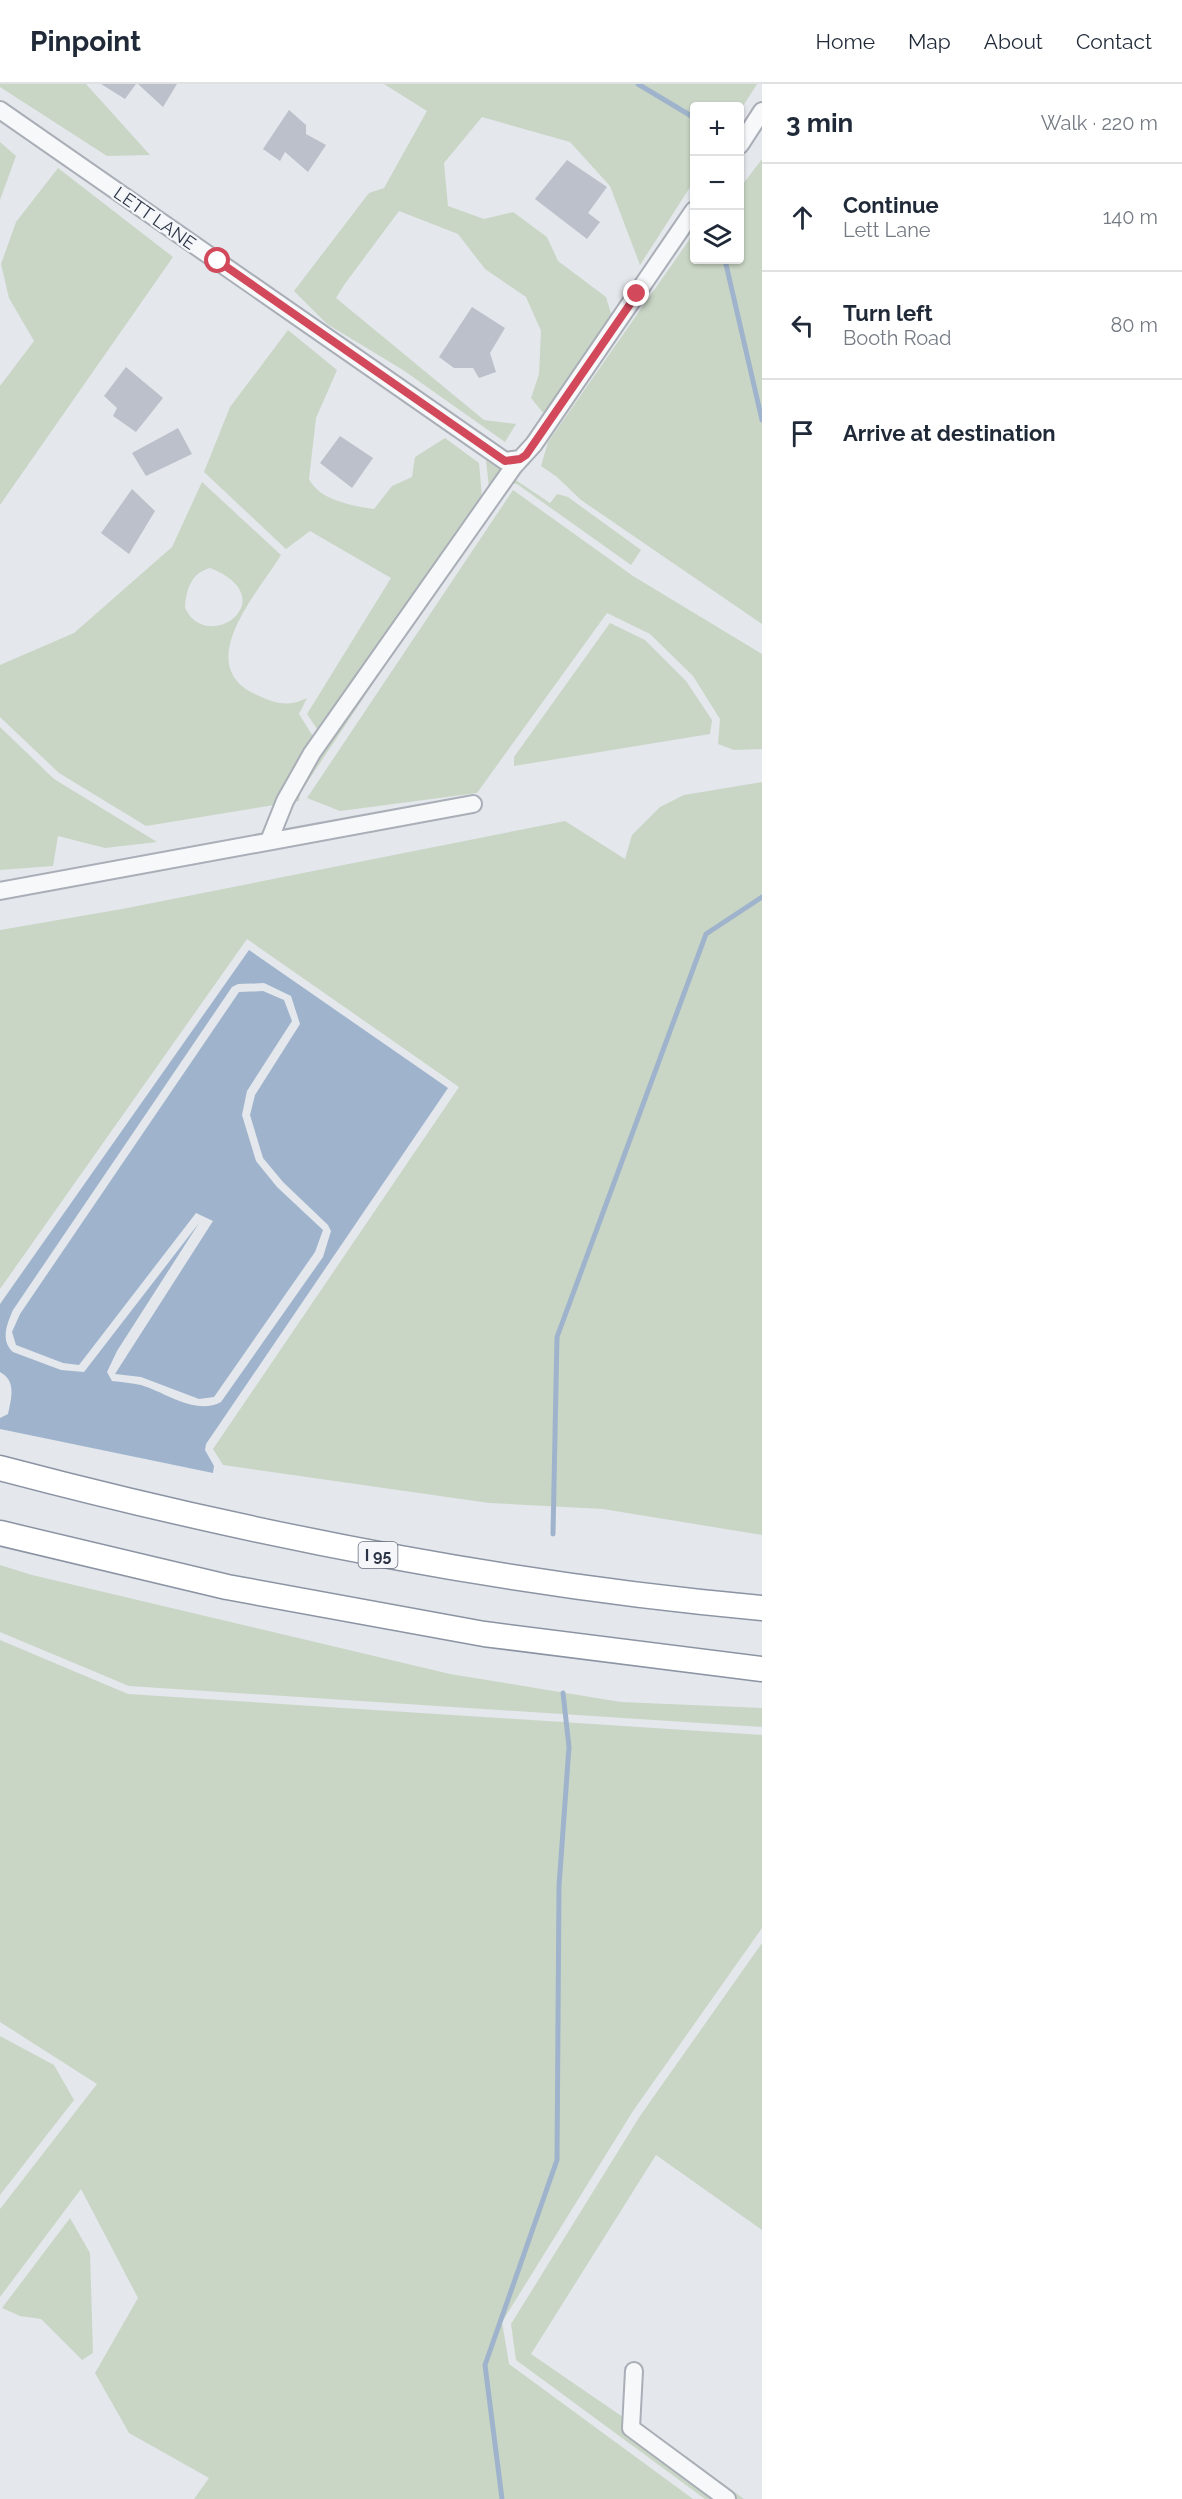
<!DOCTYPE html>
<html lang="en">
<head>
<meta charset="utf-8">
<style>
  body { margin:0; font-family:Raleway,sans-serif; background:#f6f6f7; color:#1f2937 }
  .controls { position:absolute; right:18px; top:18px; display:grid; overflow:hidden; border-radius:6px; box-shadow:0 2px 4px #0004 }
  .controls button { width:54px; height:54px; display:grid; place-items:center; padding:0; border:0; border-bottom:2px solid #e0e1e3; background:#fff; color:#1f2937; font:30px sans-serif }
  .stop { position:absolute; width:18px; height:18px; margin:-14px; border:4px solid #d1495b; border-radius:50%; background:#fff }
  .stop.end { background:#d1495b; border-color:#fff; box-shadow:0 2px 6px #0008 }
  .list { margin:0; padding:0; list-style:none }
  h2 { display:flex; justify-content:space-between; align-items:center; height:78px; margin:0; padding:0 24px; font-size:26px }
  h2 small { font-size:20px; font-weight:400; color:#747a83 }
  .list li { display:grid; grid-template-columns:39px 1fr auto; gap:18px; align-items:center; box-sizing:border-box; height:108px; padding:0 24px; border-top:2px solid #e0e1e3 }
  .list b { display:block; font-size:22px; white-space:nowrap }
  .list p { margin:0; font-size:20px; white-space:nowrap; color:#747a83 }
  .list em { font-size:20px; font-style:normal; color:#747a83 }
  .icon { flex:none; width:33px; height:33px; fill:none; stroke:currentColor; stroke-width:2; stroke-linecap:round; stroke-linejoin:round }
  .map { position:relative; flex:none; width:762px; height:2415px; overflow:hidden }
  header { display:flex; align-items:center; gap:36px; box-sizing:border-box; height:84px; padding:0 30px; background:#fff; border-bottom:2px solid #e0e1e3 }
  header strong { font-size:28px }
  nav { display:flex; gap:33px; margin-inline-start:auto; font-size:21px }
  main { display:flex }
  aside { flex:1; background:#fff }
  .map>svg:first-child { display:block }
</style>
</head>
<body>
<header>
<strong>Pinpoint</strong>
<nav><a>Home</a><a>Map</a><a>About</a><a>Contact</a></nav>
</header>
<main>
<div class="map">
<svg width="762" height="2415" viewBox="0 0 762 2415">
  <rect width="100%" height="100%" fill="#e4e7ec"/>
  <path fill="#c9d6c5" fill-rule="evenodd" d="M 0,0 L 86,0 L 150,71 L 107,72 L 0,3 Z
    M 384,0 L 757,0 L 740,27 L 740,22 L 694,22 L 694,97 L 640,181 L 610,102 L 570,58 L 482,33 L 444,79 L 448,122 L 484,135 L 513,128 L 547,153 L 558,177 L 606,213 L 612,233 L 545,331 L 531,314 L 539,290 L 541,247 L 526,213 L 485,185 L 458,150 L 399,127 L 344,201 L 336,214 L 484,336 L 516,340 L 505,358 L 403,286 L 327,240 L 294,207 L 369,109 L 384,104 L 427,27 Z
    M 0,58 L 16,72 L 0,116 Z
    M 762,75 L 762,540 L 581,416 L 557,393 L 541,382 L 548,358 L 694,149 L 694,176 L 740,176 L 740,104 Z
    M 58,84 L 173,173 L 0,421 L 0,302 L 34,257 L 9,214 L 1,180 L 16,138 Z
    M 288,246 L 337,286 L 316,334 L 309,395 C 319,416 353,422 374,425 L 392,402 L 412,393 L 415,373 L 445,354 L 479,379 L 482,413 L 319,648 L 307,630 L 391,494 L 310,447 L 286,465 L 204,388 L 230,323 Z
    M 486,376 L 550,419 L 557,410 L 568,413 L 641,466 L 631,481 L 517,400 L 507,399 L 300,709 L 299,717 L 146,742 L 59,689 L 0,633 L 0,581 L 74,549 L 172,463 L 202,398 L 281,471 C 258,509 192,580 255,610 C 274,619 287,624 307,614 L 299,630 L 314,654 L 490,413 ZM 210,484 C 286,514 208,572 185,524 C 186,506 191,489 210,484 Z
    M 513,406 L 633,492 L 762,570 L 762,665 L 734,666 L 718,660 L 720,635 L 693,592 L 650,550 L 607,529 L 477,709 L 340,727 L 307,714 Z
    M 610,539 L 645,556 L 686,597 L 712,636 L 710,650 L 514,682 L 514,673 Z
    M 0,643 L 54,695 L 157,758 L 105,764 L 58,752 L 53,782 L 0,786 Z
    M 762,698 L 762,1451 L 603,1425 L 489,1419 L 223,1381 L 213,1365 L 459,1003 L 247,855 L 0,1205 L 0,846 L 122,825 L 565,737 L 625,775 L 632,751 L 660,723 L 684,711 Z
    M 0,1481 L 32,1491 L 450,1590 L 621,1618 L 762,1624 L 762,1643 L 129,1602 L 0,1548 Z
    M 0,1556 L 128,1610 L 762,1651 L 762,1844 L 633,2027 L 502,2238 L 509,2280 L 693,2415 L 194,2415 L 209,2394 L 129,2349 L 95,2289 L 138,2214 L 81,2105 L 0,2213 L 0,2125 L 97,2000 L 0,1938 Z
    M 762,1859 L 762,2146 L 656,2071 L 531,2270 L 684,2375 L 686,2372 L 744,2415 L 705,2415 L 516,2276 L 511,2240 L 640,2032 Z
    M 0,1952 L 54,1981 L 74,2016 L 0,2111 Z
    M 70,2134 L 90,2169 L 93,2269 L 82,2276 L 41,2235 L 20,2232 L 2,2224 Z"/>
  <path fill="#9fb4cc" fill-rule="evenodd" d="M 249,866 L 448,1004 L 206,1360 L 205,1366 L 214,1382 L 213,1389 L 0,1345 L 0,1334 L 8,1330 C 11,1315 17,1297 0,1288 L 0,1220 ZM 264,899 L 291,912 L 300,940 L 255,1011 L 250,1031 L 263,1074 L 283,1098 L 328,1141 L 331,1147 L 323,1173 L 221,1318 C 196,1332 165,1308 141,1301 C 132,1299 122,1298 112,1297 L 107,1288 L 117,1267 L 199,1139 L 84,1288 L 61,1286 L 13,1268 C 0,1256 7,1240 13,1226 L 232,903 L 238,900 Z
    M 263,907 L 284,916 L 292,937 L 247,1007 L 242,1031 L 256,1077 L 277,1103 L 323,1146 L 315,1168 L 214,1313 L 199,1315 L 141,1293 L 115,1290 L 213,1137 L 196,1129 L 79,1281 L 63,1279 L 16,1261 L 12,1248 L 20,1230 L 239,908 Z"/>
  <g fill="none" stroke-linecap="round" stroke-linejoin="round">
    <path stroke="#9fb4cc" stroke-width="5" d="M 638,0 L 693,33 L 694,39
      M 725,176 L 762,336
      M 553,1450 L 557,1253 L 706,850 L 762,813
      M 502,2415 L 485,2281 L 557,2076 L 559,1802 L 569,1663 L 563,1609"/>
  </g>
  <path fill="#bbc0ca" d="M 101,0 L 136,0 L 125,15 Z
    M 138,0 L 177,0 L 163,23 Z
    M 289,26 L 306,41 L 306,50 L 326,61 L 308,88 L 285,68 L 280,77 L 263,65 Z
    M 567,76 L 607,103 L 588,129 L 600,138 L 587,155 L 535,115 Z
    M 472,223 L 505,244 L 490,269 L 496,288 L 479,294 L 473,284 L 454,284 L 439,273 Z
    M 126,283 L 163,314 L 136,348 L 113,332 L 117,324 L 104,312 Z
    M 178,344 L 192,370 L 146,392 L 132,369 Z
    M 340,352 L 373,374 L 352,404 L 320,379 Z
    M 132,405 L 155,427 L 129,470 L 101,449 Z"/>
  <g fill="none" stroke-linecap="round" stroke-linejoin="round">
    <g stroke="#a9aeb7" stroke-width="20">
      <path id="minor" d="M 0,26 L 505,377 L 520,375
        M 740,61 L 762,27
        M 269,757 L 285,717 L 312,669 L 514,382 L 534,360 L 694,126
        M 0,807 L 473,720
        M 634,2287 L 631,2344 L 727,2415"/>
    </g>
    <g stroke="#8b94a3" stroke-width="27">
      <path id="highway" d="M 0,1384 C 250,1450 505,1501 762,1524
        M 0,1449 L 227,1503 L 484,1550 L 762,1585"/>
    </g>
    <use href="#minor" stroke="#f7f8fa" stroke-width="16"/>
    <use href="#highway" stroke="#fff" stroke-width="24"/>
  </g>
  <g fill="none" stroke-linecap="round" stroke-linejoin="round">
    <path stroke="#d1495b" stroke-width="8" d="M 218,177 L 505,377 L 520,375 L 526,371 L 637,210"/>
  </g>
  <g text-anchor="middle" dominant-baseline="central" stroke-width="4.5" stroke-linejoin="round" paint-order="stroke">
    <rect fill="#f4f6f9" stroke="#676e7b" stroke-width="1.5" x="358.5" y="1458" width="39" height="26" rx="4.5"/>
    <g font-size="16" font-weight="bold" fill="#2b3445">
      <text x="378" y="1471">I 95</text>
    </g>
    <g font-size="18" fill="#2b3445" stroke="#f4f6f9">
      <text transform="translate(155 134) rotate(35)">LETT LANE</text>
    </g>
  </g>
</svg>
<div class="controls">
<button>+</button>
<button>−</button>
<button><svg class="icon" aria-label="layers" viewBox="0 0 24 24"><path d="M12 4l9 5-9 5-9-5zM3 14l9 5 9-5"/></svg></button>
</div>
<div class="stop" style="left:218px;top:177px"></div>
<div class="stop end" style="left:637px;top:210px"></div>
</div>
<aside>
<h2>3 min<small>Walk · 220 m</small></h2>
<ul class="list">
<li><svg class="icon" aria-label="ahead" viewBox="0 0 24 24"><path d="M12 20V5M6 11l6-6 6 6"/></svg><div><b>Continue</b><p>Lett Lane</p></div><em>140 m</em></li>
<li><svg class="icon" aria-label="left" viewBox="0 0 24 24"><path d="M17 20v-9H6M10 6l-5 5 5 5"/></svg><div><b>Turn left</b><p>Booth Road</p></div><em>80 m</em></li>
<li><svg class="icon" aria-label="arrive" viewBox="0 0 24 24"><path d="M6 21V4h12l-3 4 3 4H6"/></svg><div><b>Arrive at destination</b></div></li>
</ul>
</aside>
</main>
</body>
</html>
